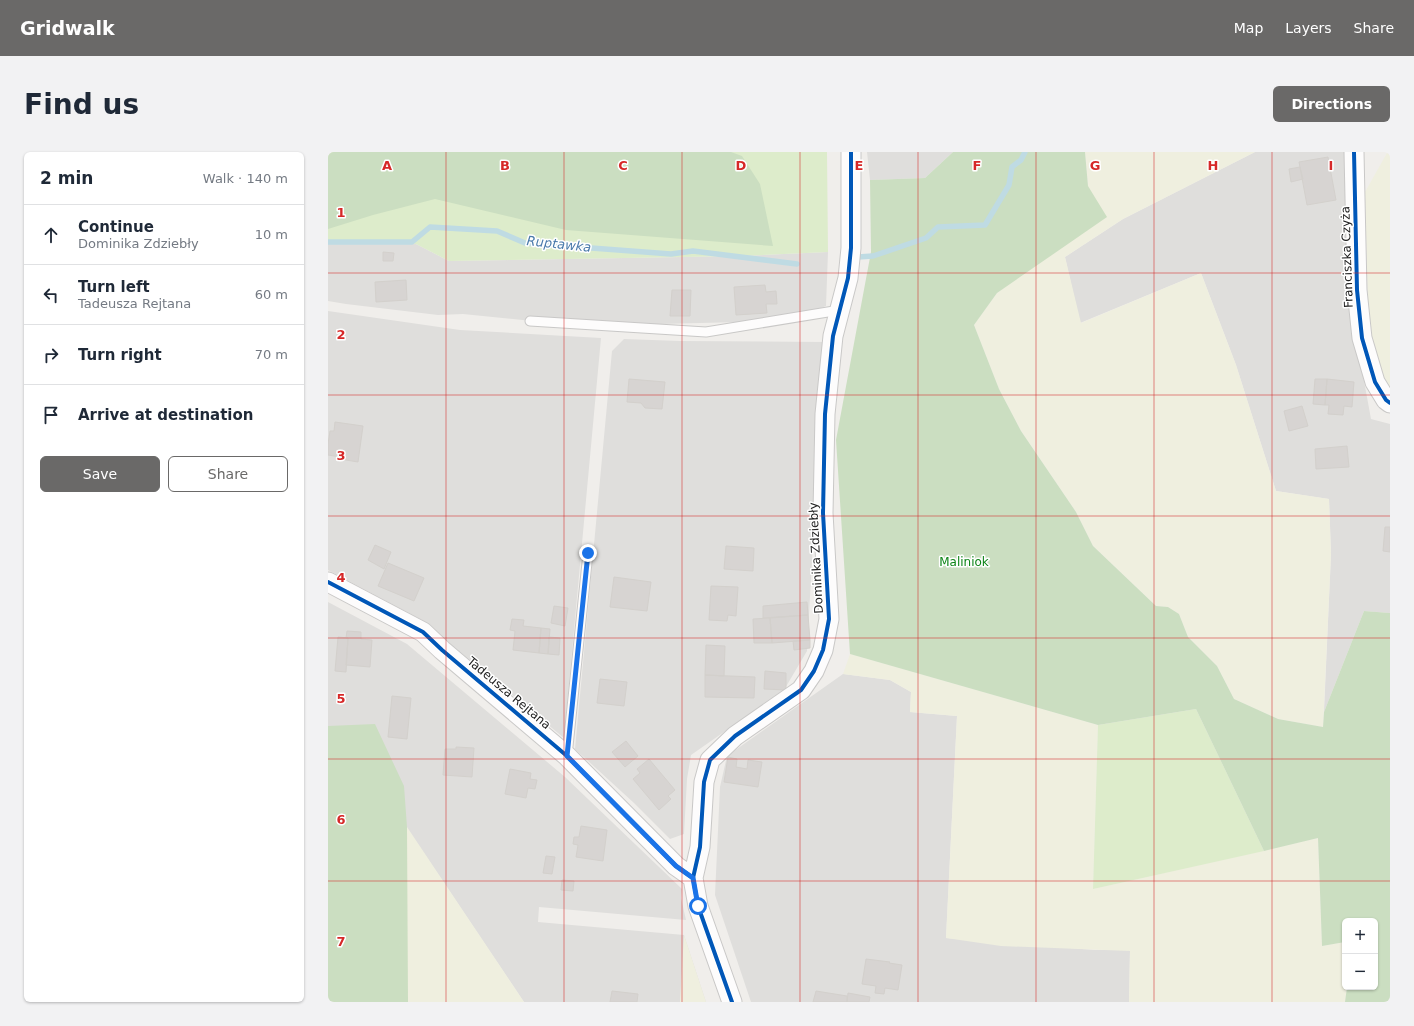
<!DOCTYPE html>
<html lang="en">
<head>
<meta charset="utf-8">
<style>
  body { margin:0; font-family:"DejaVu Sans",sans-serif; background:#f2f2f3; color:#1f2937 }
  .controls { position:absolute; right:12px; bottom:12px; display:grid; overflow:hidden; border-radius:6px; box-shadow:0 1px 3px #0004 }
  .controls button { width:36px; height:36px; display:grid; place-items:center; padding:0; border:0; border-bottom:1px solid #e0e1e3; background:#fff; color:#1f2937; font:20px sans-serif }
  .stop { position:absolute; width:12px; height:12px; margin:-9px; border:3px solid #1a73e8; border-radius:50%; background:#fff }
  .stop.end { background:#1a73e8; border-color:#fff; box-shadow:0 1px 4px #0008 }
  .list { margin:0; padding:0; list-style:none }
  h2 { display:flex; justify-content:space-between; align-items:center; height:52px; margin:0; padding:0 16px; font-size:17px }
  h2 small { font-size:13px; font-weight:400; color:#747a83 }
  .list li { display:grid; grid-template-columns:26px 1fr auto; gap:12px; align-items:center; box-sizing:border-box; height:60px; padding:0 16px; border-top:1px solid #e0e1e3 }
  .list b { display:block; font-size:15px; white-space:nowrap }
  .list p { margin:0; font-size:13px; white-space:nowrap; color:#747a83 }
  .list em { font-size:13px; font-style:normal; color:#747a83 }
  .actions { display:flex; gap:8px; padding:12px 16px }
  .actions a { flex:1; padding:9px 0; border:1px solid #6a6968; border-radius:6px; text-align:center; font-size:14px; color:#6a6968 }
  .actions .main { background:#6a6968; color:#fff }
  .icon { flex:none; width:22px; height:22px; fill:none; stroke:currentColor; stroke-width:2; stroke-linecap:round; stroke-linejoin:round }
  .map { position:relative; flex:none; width:1062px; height:850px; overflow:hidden; border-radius:6px }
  header { display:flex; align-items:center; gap:24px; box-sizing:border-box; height:56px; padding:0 20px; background:#6a6968; color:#fff }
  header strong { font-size:19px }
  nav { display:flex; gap:22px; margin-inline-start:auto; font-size:14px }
  .intro { display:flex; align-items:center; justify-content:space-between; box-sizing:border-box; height:96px; padding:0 24px }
  h1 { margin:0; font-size:28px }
  .button { padding:10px 18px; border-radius:6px; background:#6a6968; color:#fff; font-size:14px; font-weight:700 }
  main { display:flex; gap:24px; padding:0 24px }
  aside { flex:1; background:#fff; border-radius:6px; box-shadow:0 1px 3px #0004 }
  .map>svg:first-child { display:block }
</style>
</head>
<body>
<header>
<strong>Gridwalk</strong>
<nav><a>Map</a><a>Layers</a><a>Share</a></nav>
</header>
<div class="intro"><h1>Find us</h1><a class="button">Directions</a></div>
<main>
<aside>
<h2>2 min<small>Walk · 140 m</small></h2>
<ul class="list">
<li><svg class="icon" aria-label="ahead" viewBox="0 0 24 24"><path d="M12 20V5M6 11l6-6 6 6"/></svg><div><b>Continue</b><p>Dominika Zdziebły</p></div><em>10 m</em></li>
<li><svg class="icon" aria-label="left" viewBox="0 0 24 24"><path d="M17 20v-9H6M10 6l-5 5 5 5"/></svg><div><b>Turn left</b><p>Tadeusza Rejtana</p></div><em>60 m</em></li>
<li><svg class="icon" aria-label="right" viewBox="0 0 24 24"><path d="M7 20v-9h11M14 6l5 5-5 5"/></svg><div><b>Turn right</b></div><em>70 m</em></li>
<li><svg class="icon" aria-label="arrive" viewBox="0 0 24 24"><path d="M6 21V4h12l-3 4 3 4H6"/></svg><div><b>Arrive at destination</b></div></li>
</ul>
<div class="actions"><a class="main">Save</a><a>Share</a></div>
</aside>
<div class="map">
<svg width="1062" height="850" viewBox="0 0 1062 850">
  <rect width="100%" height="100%" fill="#f0eeeb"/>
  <path fill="#dfdedc" d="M 539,0 L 625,0 L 597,26 L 542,28 Z
    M 927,0 L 1019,0 L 1025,169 L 1043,267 L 1062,272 L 1062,461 L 1036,459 L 996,560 L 1003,402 L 1001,347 L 948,339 L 908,213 L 873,121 L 752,171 L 737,105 L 795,67 Z
    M 0,88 L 88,92 L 121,109 L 412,104 L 500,100 L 498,154 L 474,163 L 412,170 L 253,174 L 135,162 L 110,163 L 18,152 L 0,149 Z
    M 0,159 L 132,178 L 273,186 L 236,586 L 94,468 L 0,418 Z
    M 296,187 L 352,189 L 496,190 L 479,499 L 456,538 L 363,603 L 359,627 L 356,682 L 342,687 L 306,651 L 247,597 L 284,199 Z
    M 0,450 L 79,492 L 237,625 L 354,737 L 353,746 L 358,768 L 211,755 L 210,770 L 356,783 L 378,850 L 196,850 L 79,676 L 0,682 Z
    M 515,522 L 562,528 L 583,540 L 582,560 L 629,564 L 618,786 L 767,798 L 802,798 L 801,850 L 423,850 L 387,743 L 392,635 L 399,604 Z"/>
  <path fill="#efefdf" d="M 757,0 L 927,0 L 795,67 L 737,105 L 753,171 L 873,121 L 908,213 L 948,339 L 1001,347 L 1003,402 L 995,575 L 950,567 L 906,547 L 889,514 L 860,485 L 851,462 L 840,455 L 828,454 L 765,394 L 748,360 L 693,279 L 671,237 L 646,173 L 669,141 L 699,119 L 760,34 Z
    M 1059,1 L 1062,2 L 1062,243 L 1044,203 L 1040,153 L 1037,40 Z
    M 522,502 L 770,573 L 765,737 L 990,686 L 994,794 L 1017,790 L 1017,835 L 1019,835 L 1017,850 L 801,850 L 802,799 L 673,794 L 618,786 L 629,564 L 582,560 L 583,540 L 562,528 L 515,522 Z
    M 79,675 L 196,850 L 45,850 L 0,682 Z
    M 356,783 L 378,850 L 352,850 Z"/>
  <path fill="#ddeccb" d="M 0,0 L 499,0 L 500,100 L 412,104 L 121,109 L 88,92 L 0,88 Z
    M 868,557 L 936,699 L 765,737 L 770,573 Z"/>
  <path fill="#cbdec1" d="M 0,0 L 403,0 L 414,4 L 432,32 L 445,94 L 238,78 L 107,47 L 45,63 L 0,77 Z
    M 625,0 L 757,0 L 760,34 L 779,65 L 669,141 L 646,173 L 671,237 L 693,279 L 748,360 L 765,394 L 828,454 L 840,455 L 851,462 L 860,485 L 889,514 L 906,547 L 950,567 L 995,575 L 996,560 L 1036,459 L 1062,461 L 1062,850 L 1017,850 L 1019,835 L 1047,835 L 1047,769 L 1017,769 L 1017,790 L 994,794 L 990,686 L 936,699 L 868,557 L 770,573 L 522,502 L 508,288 L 543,100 L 542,28 L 597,26 Z
    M 47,572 L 76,634 L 79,675 L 80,850 L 0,850 L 0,574 Z"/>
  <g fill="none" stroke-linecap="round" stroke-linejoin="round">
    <path stroke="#bfdbe3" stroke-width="5.5" d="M 0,90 L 84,90 L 102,75 L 169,79 L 197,91 L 343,102 L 365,99 L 469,112
      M 530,105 L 545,104 L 598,86 L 610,75 L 657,73 L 681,33 L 684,15 L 693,8 L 697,0"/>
  </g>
  <path fill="#d7d4d2" stroke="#d3d0cc" d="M 1000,5 L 1008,48 L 979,53 L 971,10 Z
    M 972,15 L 975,27 L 963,30 L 961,17 Z
    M 55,100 L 66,101 L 65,109 L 55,109 Z
    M 78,128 L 79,148 L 48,150 L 47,130 Z
    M 437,133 L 438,140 L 448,139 L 449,152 L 438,152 L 439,161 L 408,163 L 406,135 Z
    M 344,138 L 363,138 L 362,164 L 342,164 Z
    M 301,227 L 337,230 L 334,257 L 317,256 L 313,251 L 299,250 Z
    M 987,227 L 999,227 L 997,253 L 985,252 Z
    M 999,227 L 1026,230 L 1024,255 L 1016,254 L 1015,263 L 1000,262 L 1001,253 L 997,253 Z
    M 974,254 L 980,274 L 961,279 L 956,259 Z
    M 7,270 L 35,274 L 30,310 L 12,307 L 12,305 L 0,303 L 0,292 L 2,279 L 6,279 Z
    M 1019,294 L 1021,315 L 988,317 L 987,297 Z
    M 1057,375 L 1062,375 L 1062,400 L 1055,399 Z
    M 47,393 L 63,400 L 56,417 L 40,408 Z
    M 398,394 L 426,396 L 425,419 L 396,417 Z
    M 60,411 L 96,426 L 86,449 L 50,434 Z
    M 286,425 L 323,430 L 319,459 L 282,455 Z
    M 383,434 L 410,435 L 408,464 L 400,463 L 399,469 L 381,468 Z
    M 479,450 L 480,463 L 435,466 L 435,454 Z
    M 226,454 L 240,456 L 237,474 L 223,471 Z
    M 480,463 L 482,488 L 444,491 L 442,466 Z
    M 442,466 L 444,491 L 426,491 L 425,467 Z
    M 184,467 L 196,468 L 195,474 L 213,476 L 211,501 L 185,498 L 187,479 L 182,478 Z
    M 213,476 L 222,477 L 220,502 L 211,501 Z
    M 19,479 L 33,480 L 33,487 L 44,488 L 42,515 L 18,513 L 20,486 L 18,486 Z
    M 10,485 L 20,486 L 18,520 L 7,519 Z
    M 221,485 L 232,486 L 231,503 L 220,502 Z
    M 482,488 L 482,496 L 466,498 L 465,489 Z
    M 378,493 L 397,494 L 396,524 L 377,523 Z
    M 437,519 L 458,521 L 458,538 L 436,537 Z
    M 377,523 L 427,525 L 426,546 L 377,545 Z
    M 272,527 L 299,530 L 296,554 L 269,551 Z
    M 64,544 L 83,546 L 79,587 L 60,585 Z
    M 298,589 L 310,604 L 297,615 L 284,600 Z
    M 128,595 L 146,596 L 144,625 L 115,623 L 117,597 L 128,597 Z
    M 400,605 L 409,607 L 408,615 L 419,617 L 420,608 L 434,610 L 430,635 L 396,630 Z
    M 321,607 L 347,638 L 340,644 L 343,647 L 331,658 L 305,627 L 312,621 L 309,617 Z
    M 182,617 L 203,621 L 202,627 L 209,628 L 207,637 L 200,636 L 198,646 L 177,642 Z
    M 253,674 L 279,678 L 275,709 L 248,705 L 250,693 L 245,692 L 246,685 L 251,685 Z
    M 218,704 L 227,705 L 224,722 L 215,721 Z
    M 234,728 L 246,729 L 245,739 L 233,738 Z
    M 538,807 L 562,810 L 561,811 L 574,813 L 570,838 L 557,836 L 556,842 L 547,841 L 548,834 L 534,832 Z
    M 284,839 L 310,842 L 309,850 L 282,850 Z
    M 488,839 L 519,844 L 519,850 L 485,850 Z
    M 520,841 L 542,845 L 541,850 L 519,850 Z"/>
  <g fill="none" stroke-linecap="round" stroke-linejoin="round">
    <g stroke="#c9c8c7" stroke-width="11">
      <path id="service" d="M 202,169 L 378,180 L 512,158
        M 239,604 L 260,401"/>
    </g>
    <g stroke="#c9c8c7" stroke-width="21">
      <path id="minor" d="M 1026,0 L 1029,138 L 1034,186 L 1047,230 L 1058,248 L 1062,251
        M 0,430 L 95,480 L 114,498 L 239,604 L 348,714 L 365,726
        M 404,850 L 370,754 L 365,726 L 372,695 L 376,630 L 382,608 L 407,584 L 473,538 L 486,519 L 495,498 L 501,467 L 495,361 L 497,262 L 505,184 L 520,126 L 523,96 L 523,0"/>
    </g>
    <use href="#service" stroke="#fdfcfc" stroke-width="9"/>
    <use href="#minor" stroke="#fdfcfc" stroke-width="19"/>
    <g stroke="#fff" stroke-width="6">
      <path id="cycleway" d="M 1026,0 L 1029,138 L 1034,186 L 1047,230 L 1058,248 L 1062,251
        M 0,430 L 95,480 L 114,498 L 239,604 L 348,714 L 365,726
        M 404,850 L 370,754 L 365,726 L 372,695 L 376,630 L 382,608 L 407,584 L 473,538 L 486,519 L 495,498 L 501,467 L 495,361 L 497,262 L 505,184 L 520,126 L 523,96 L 523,0"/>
    </g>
    <use href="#cycleway" stroke="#0057b8" stroke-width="4"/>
  </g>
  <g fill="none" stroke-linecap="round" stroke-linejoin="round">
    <path stroke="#1a73e8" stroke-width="5" d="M 260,401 L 239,604 L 348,714 L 365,726 L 370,754"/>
  </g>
  <path fill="none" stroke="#d62828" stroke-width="1" stroke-opacity="0.55" d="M 118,0 L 118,850M 236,0 L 236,850M 354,0 L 354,850M 472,0 L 472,850M 590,0 L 590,850M 708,0 L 708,850M 826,0 L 826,850M 944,0 L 944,850M 0,121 L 1062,121M 0,243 L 1062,243M 0,364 L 1062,364M 0,486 L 1062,486M 0,607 L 1062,607M 0,729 L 1062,729"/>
  <g text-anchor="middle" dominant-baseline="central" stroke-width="3" stroke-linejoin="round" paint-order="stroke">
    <g font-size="12" fill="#222" stroke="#fff">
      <text transform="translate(1019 105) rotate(-92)">Franciszka Czyża</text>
      <text transform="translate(488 406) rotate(-93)">Dominika Zdziebły</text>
      <text transform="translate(181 541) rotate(40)">Tadeusza Rejtana</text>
    </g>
    <g font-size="12" fill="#0c8416" stroke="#fff">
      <text x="636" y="410">Maliniok</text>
    </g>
    <g font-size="13" font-style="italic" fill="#4a7aab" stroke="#fff">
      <text transform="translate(231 92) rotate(6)">Ruptawka</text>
    </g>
  </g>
  <g font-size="13" text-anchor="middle" font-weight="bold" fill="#d62828" stroke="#fff" stroke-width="3" stroke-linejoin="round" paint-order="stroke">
    <text x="59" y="18">A</text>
    <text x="177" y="18">B</text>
    <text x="295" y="18">C</text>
    <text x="413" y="18">D</text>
    <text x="531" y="18">E</text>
    <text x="649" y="18">F</text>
    <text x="767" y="18">G</text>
    <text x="885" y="18">H</text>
    <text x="1003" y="18">I</text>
    <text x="13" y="65">1</text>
    <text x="13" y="187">2</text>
    <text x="13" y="308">3</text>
    <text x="13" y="430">4</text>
    <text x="13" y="551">5</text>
    <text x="13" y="672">6</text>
    <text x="13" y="794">7</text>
  </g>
</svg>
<div class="controls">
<button>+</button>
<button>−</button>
</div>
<div class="stop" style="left:370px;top:754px"></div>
<div class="stop end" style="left:260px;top:401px"></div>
</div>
</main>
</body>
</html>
